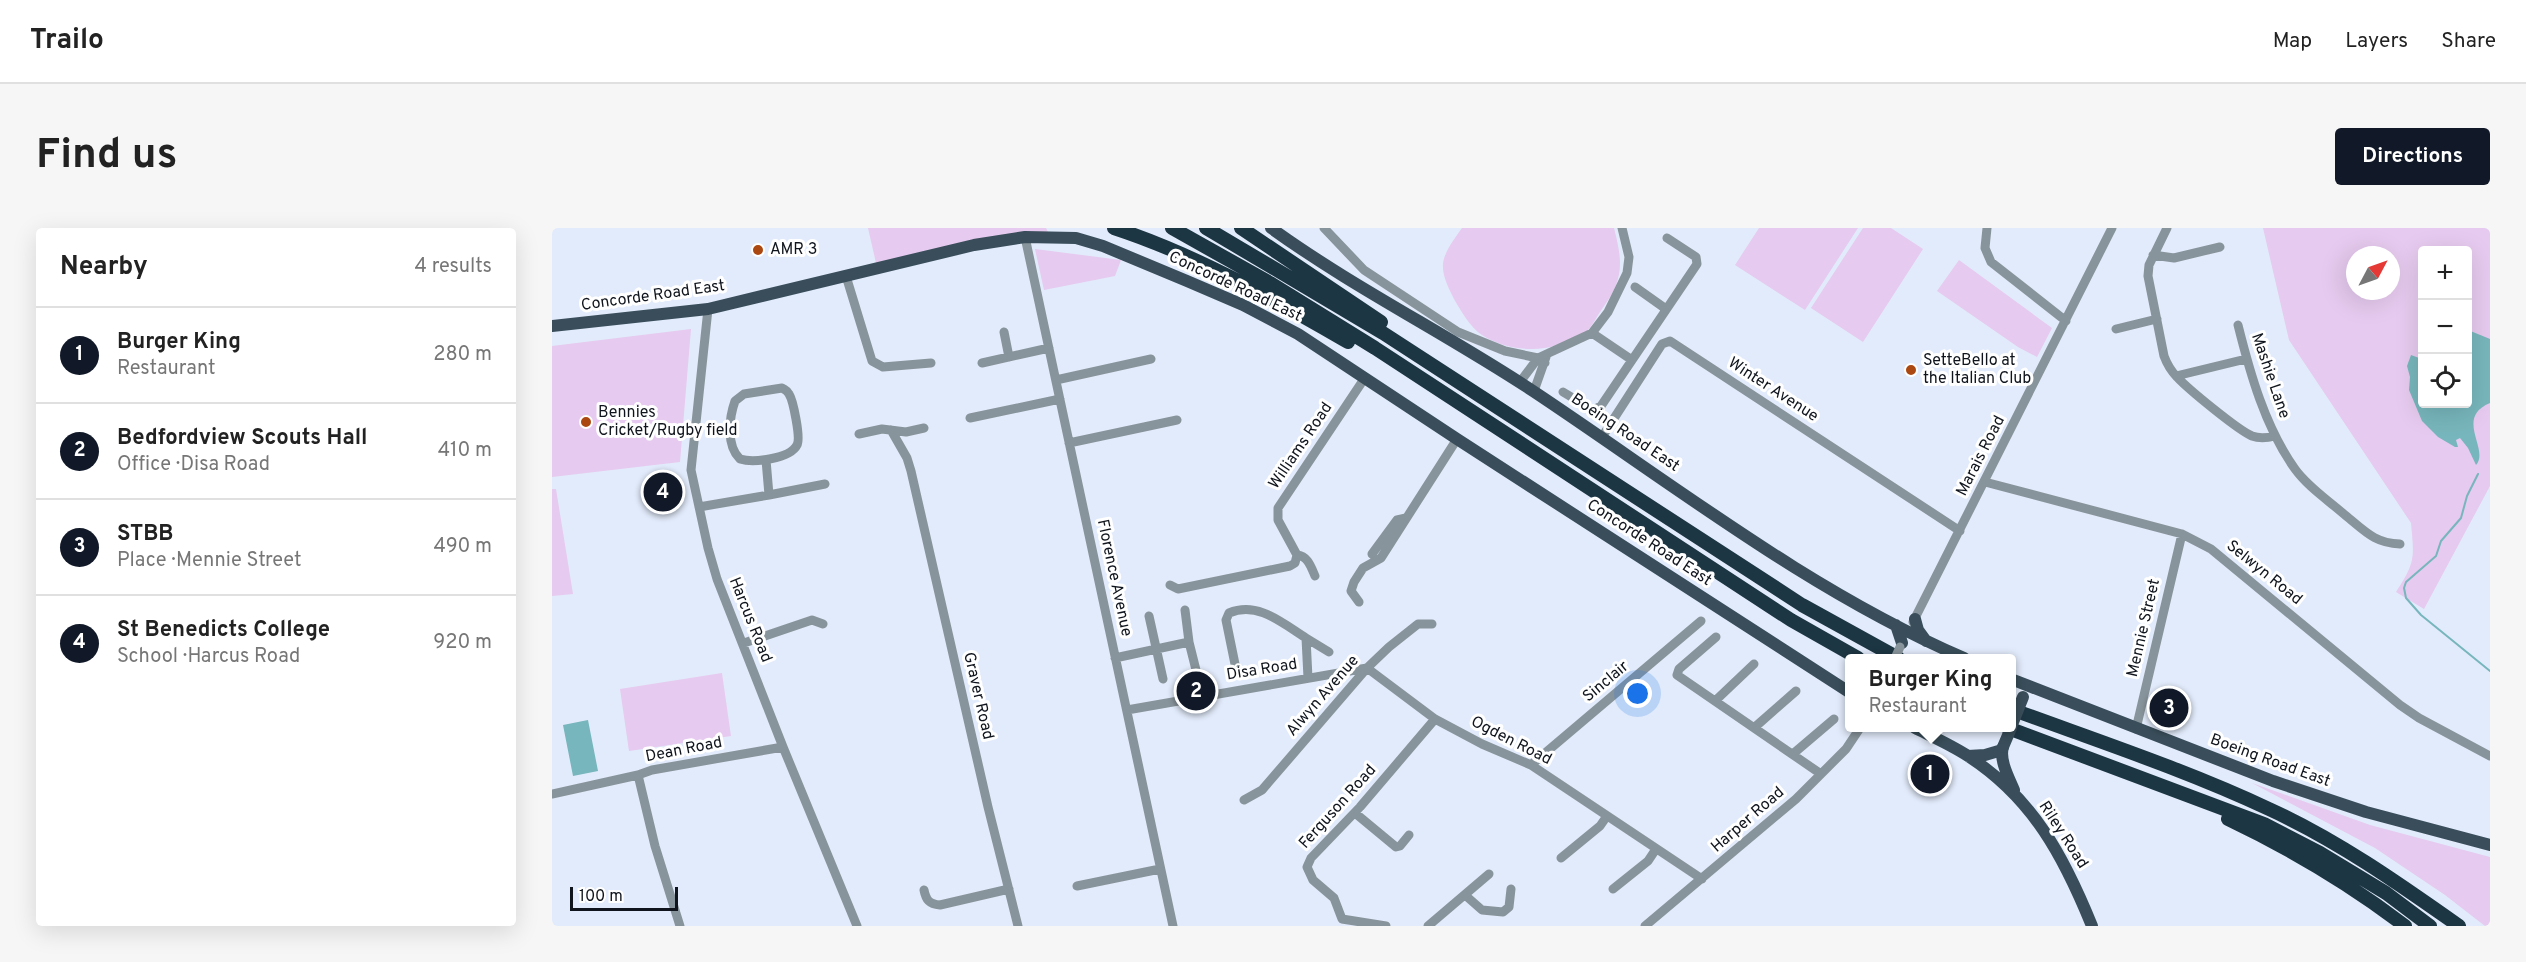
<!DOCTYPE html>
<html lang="en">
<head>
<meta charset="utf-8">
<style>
  body { margin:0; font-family:Overpass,sans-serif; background:#f6f6f6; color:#222 }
  .controls { position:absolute; right:18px; top:18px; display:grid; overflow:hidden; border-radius:6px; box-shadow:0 6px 24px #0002 }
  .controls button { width:54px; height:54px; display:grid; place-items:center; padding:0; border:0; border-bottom:2px solid #e0e0e0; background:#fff; color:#222; font:30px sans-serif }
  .compass { position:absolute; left:1794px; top:18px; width:54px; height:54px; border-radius:50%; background:#fff; box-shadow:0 6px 24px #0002; rotate:49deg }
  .scale { position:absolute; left:18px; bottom:15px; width:108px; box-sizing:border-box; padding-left:6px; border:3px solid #10151d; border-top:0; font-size:16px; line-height:21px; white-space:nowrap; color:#10151d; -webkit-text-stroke:4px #fff; paint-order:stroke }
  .you { position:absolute; left:1086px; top:466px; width:21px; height:21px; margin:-15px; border:4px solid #fff; border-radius:50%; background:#1a73e8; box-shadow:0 0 0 9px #1a73e833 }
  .badge { display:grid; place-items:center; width:39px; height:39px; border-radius:50%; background:#111827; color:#fff; font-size:20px; font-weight:700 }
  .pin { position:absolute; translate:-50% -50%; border:3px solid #fff; box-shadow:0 2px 6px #0006 }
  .popup { position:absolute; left:1293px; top:426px; width:171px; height:78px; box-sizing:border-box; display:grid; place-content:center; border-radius:6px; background:#fff; filter:drop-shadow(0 2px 4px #0005); font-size:20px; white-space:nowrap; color:#767676 }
  .popup b { font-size:22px; color:#222 }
  .popup::after { content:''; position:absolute; left:50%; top:100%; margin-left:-12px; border:12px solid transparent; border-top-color:#fff }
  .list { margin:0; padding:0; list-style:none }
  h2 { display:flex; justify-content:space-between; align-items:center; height:78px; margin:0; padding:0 24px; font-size:26px }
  h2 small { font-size:20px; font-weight:400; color:#767676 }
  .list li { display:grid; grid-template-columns:39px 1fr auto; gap:18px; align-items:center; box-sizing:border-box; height:96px; padding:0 24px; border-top:2px solid #e0e0e0 }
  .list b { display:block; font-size:22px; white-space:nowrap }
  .list p { margin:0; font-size:20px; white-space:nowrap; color:#767676 }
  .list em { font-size:20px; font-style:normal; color:#767676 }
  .icon { flex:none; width:33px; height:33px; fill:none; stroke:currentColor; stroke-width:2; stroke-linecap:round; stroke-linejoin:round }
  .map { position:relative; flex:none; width:1938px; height:698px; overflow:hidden; border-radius:6px }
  header { display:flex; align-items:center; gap:36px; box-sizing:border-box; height:84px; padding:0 30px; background:#fff; border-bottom:2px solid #e0e0e0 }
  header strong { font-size:28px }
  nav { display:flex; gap:33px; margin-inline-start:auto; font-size:21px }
  .intro { display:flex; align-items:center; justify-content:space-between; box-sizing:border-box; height:144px; padding:0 36px }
  h1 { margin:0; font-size:42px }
  .button { padding:15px 27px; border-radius:6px; background:#111827; color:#fff; font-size:21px; font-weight:700 }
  main { display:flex; gap:36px; padding:0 36px }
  aside { flex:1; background:#fff; border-radius:6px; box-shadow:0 6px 24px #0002 }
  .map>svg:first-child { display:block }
</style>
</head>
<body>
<header>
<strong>Trailo</strong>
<nav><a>Map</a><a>Layers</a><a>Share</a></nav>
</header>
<div class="intro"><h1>Find us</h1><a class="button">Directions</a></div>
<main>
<aside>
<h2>Nearby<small>4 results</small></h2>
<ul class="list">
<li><span class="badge">1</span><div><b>Burger King</b><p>Restaurant</p></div><em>280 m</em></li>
<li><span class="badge">2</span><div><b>Bedfordview Scouts Hall</b><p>Office · Disa Road</p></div><em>410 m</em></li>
<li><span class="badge">3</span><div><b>STBB</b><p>Place · Mennie Street</p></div><em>490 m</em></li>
<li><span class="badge">4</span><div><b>St Benedicts College</b><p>School · Harcus Road</p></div><em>920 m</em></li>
</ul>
</aside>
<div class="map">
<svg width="1938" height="698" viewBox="0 0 1938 698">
  <rect width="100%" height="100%" fill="#e2ebfb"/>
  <path fill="#e6caef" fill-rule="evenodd" d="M 316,0 L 494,0 L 496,4 L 324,35 Z
    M 910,0 L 1062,0 C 1071,35 1072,51 1050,81 C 1045,88 1040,99 1034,104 C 1005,125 961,127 930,107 C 918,99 909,83 902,71 C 897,61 890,48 891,36 C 892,24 903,10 910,0 Z
    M 1207,0 L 1306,0 L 1253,82 L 1183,37 Z
    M 1311,0 L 1339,0 L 1371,21 L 1311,114 L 1259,80 Z
    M 1711,0 L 1938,0 L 1938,258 L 1872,381 L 1844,364 C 1864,334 1862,329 1859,295 L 1737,112 ZM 1870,22 L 1916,22 L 1916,176 L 1870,176 ZM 1803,27 L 1839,27 L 1839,63 L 1803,63 Z
    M 483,21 L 569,32 L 563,48 L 492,62 Z
    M 1407,32 L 1500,100 L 1485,129 L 1466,119 L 1385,63 Z
    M 139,101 L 128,234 L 0,249 L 0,118 Z
    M 0,261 L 4,261 L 21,366 L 0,368 Z
    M 170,445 L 179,508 L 77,523 L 68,461 Z
    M 1700,555 L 1818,597 L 1938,629 L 1938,698 L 1933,698 L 1893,667 L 1823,620 Z"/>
  <path fill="#77b6bc" d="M 1916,102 L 1938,111 L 1938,175 C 1902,190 1938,221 1924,237 L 1916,220 L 1908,210 L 1904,212 L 1906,219 L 1903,219 L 1886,209 L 1870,193 L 1857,162 L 1858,149 L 1855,138 L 1859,127 L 1867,130 L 1870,134 L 1870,176 L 1916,176 Z
    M 36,492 L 46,543 L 21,548 L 11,497 Z"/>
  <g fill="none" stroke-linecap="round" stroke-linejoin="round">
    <path stroke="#77b6bc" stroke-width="2" d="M 1926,246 L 1915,268 L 1909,290 L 1889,313 L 1884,328 L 1854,354 L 1852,360 L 1854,370 L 1869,387 L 1938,443"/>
    <path stroke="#88949b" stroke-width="9" d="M 772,0 L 812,42 L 906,104 L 953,123 L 986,130 L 993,135
      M 1435,0 L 1433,20 L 1439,34 L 1514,93
      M 1615,0 L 1597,37 L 1596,48 L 1612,128 C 1615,136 1619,143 1625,149 C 1636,161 1686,202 1700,208 C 1708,211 1715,210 1723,208
      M 473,9 L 621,698
      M 1601,27 L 1622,30 L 1668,19
      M 294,48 L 320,133 L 331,139 L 379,135
      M 1083,59 L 1114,81
      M 156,81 L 139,242 L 156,320 L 165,351 L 231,519 L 305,698
      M 1686,97 C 1698,145 1713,199 1743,241 C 1756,259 1776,272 1793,287 C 1813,303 1822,315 1848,316
      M 1564,101 L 1605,91
      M 452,104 L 457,129
      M 1040,105 L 1080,132
      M 430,135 L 497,120
      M 1624,148 L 1694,131
      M 504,152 L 599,131
      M 968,154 L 986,130 L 1040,105 L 1056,84 L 1075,45 L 1077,29 L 1070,0
      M 230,160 C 233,162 235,162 237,166 C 241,172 249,210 245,217 C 238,231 201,235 188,231 C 174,218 177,190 183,173 L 192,166 Z
      M 982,163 L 994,129
      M 1011,164 L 1041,182 L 1049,178 L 1145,36 L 1144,29 L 1115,10
      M 418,190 L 508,171
      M 339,202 L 355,230 L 359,243 L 436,579 L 466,698
      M 307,206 L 330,201 L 354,204 L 372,200
      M 1050,209 L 1110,116 L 1118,113 L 1408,303
      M 517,215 L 625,192
      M 1433,254 L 1630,306 L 1659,321 L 1848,477 L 1867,490 L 1938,528
      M 217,267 L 273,256
      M 147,279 L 217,267 L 214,232
      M 820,326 L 845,292 L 854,290
      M 745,327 C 756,328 759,339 763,348
      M 618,357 L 626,361 L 738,338 L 743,335 L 745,327 L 726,292 L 726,280 L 812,151
      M 807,374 L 799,363 L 802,354 L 811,340 L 829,330 L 905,211
      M 597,388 L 611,451
      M 1361,394 L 1560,0
      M 1164,409 L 1127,441 L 1125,447 L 1269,546
      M 637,414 L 644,442
      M 192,415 L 260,392 L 271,396
      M 563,430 L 637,414 L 633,382
      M 815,440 L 883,491 L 930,516 L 979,537 L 1150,651
      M 684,441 L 674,392 L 677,385 C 706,373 730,395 754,410
      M 756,450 L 754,410 L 777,424
      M 1163,473 L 1202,436
      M 575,482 L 815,440
      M 1203,499 L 1244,463
      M 1584,501 L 1630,306
      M 1242,525 L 1282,491
      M 979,537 L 1149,393
      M 0,566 L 86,547
      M 692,572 L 710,562 L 815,440 L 837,419 L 866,396 L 880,396
      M 803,585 L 844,619 L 848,618 L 857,607
      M 1009,630 L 1048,598 L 1055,588
      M 525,658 L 608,641
      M 1061,661 L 1096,633 L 1104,621
      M 372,662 C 374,672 377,676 388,677 L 457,661
      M 913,667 L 930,682 L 951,684 L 957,679 L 959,661
      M 128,698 L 103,618 L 86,547 L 100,542 L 231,519
      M 834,698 L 790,691 L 782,670 L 761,652 L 755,639 L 759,630 L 808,579 L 883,491
      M 876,698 L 937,646
      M 1093,698 L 1244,571 L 1294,521 L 1308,500"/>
    <path stroke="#394e5a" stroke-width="12" d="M 719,0 C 802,60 895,106 981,163 C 1121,256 1257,363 1412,430
      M 0,98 L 156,81 L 422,17 L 473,9 L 524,10 L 551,18 L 635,53 L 691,77 L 746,106 L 905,211 L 1297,464
      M 1363,391 L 1366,402 L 1374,413
      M 1344,397 L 1350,415
      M 1459,451 L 1721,553 L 1814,584 L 1938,617
      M 1363,500 C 1381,509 1399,517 1416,528 C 1481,570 1512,629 1540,698
      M 1451,519 C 1447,532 1457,550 1462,562
      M 1416,528 L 1433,527 L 1450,522"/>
    <path stroke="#1d3643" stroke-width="14" d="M 562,0 C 645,27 721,71 796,114
      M 620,0 L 718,55 L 823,120 L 1239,392 L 1306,430
      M 654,0 L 831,105 L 1250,377 L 1346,430
      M 689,0 L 829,94
      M 1459,481 C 1546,513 1634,542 1717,581 C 1785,612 1846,655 1907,698
      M 1456,500 L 1712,596 L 1768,625 L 1834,665 L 1878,698
      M 1676,591 C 1739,621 1798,656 1853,698"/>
    <path stroke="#88949b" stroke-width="9" d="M 1343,430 L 1348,419"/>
    <path stroke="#394e5a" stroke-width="12" d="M 1459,499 L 1471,469
      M 1451,519 L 1459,500"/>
  </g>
  <g fill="#ab4811" stroke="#fff" stroke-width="2">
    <circle cx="206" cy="22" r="6"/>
    <circle cx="1359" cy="142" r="6"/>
    <circle cx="34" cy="194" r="6"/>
  </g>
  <g text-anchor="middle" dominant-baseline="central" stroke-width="6" stroke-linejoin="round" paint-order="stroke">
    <g font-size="16" fill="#10151d" stroke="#fff" text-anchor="start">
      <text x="218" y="22">AMR 3</text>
      <text x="1371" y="133">SetteBello at<tspan x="1371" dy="18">the Italian Club</tspan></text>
      <text x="46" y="185">Bennies<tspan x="46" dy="18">Cricket/Rugby field</tspan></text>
    </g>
    <g font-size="16" fill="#10151d" stroke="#fff">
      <text transform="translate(683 59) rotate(25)">Concorde Road East</text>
      <text transform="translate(101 68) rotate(-8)">Concorde Road East</text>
      <text transform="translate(1718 148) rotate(71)">Mashie Lane</text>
      <text transform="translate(1221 162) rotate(33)">Winter Avenue</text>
      <text transform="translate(1073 205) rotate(34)">Boeing Road East</text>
      <text transform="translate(749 218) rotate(-56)">Williams Road</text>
      <text transform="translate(1429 228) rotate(-63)">Marais Road</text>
      <text transform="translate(1097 315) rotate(33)">Concorde Road East</text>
      <text transform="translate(1712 345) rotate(39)">Selwyn Road</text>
      <text transform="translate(562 350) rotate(78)">Florence Avenue</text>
      <text transform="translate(198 392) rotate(68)">Harcus Road</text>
      <text transform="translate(1592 400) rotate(-77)">Mennie Street</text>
      <text transform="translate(710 442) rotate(-9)">Disa Road</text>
      <text transform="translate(1054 454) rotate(-40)">Sinclair</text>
      <text transform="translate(426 468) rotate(77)">Graver Road</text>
      <text transform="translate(771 468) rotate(-49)">Alwyn Avenue</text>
      <text transform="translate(959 513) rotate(27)">Ogden Road</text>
      <text transform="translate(132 522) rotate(-11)">Dean Road</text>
      <text transform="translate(1718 533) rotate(20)">Boeing Road East</text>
      <text transform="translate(786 579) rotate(-48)">Ferguson Road</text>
      <text transform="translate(1196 592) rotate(-41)">Harper Road</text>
      <text transform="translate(1511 607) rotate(57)">Riley Road</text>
    </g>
  </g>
</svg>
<div class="controls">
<button>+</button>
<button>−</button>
<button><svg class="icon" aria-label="locate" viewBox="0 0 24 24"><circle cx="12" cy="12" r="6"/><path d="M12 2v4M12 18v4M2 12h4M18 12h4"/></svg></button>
</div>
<svg class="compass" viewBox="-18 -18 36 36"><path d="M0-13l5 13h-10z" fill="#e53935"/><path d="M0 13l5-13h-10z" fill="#767676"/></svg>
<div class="scale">100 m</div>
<div class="you"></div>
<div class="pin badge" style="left:1378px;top:546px">1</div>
<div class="popup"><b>Burger King</b>Restaurant</div>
<div class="pin badge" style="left:644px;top:463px">2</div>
<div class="pin badge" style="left:1617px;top:480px">3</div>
<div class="pin badge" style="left:111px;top:264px">4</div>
</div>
</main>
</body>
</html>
